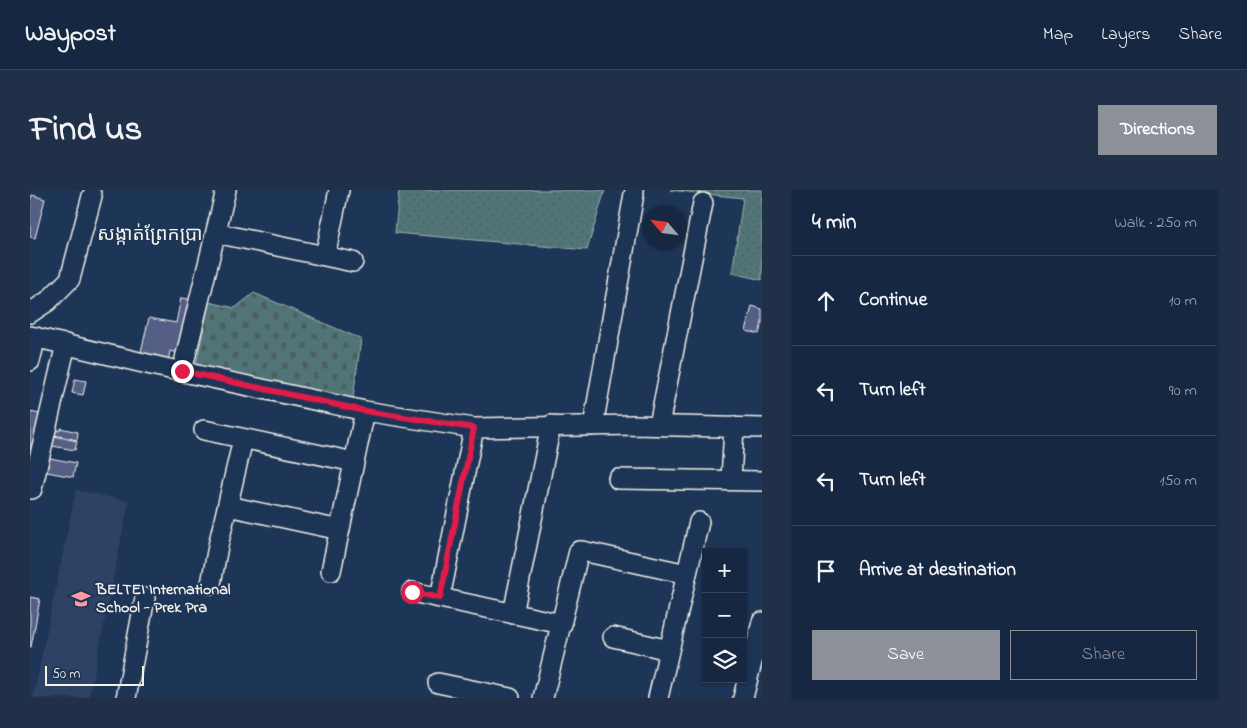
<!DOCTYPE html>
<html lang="en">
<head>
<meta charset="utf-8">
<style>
  body { margin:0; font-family:"Indie Flower","Noto Sans Khmer",sans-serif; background:#1f3048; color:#f1f3f6 }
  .controls { position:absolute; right:15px; bottom:15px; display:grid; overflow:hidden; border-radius:0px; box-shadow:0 1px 4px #0004 }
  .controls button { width:45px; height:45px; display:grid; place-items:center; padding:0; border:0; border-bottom:1px solid #35445a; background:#162841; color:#f1f3f6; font:25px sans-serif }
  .compass { position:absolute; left:612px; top:15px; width:45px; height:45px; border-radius:50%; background:#162841; box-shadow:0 1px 4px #0004; rotate:298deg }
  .scale { position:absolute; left:15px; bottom:12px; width:99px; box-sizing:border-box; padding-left:5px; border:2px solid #f4f1e8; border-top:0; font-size:14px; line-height:18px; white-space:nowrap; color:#f4f1e8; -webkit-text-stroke:4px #1d3557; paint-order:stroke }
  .stop { position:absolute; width:15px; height:15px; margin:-11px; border:4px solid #e11d48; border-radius:50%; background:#fff }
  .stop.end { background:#e11d48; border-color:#fff; box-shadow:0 1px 5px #0008 }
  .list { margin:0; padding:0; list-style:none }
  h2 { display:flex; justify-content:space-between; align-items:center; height:65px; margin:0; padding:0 20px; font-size:21px }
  h2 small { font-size:16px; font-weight:400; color:#9ea6b1 }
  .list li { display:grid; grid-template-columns:32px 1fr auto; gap:15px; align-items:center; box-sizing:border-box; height:90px; padding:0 20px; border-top:1px solid #35445a }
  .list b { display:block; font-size:19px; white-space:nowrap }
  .list em { font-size:16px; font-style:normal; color:#9ea6b1 }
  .actions { display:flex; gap:10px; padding:15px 20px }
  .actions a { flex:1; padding:11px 0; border:1px solid #8c9099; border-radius:0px; text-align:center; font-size:18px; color:#8c9099 }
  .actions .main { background:#8c9099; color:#fff }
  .icon { flex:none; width:28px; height:28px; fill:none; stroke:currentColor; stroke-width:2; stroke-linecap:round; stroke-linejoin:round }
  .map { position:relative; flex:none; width:732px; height:508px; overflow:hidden; border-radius:0px }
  header { display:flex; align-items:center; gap:30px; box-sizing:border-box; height:70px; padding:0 25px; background:#162841; border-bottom:1px solid #35445a }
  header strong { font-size:24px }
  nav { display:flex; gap:28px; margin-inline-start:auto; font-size:18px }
  .intro { display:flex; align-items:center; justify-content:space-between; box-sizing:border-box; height:120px; padding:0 30px }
  h1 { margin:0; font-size:35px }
  .button { padding:12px 22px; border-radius:0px; background:#8c9099; color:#fff; font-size:18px; font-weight:700 }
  main { display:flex; gap:30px; padding:0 30px }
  aside { flex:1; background:#162841; border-radius:0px; box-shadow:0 1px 4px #0004 }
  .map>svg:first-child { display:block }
</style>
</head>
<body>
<header>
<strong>Waypost</strong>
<nav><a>Map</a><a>Layers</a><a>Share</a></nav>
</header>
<div class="intro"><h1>Find us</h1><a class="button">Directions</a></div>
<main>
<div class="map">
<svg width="732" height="508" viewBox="0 0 732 508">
  <defs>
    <pattern id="green-dots" width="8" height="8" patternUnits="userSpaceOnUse" patternTransform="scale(1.25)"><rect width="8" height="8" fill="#517577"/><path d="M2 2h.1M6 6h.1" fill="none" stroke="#4d5e5e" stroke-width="1.8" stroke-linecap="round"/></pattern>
    <pattern id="cemetery-stones" width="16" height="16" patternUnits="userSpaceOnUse" patternTransform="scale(1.25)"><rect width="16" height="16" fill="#517577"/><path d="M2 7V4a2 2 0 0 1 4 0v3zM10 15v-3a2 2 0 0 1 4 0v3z" fill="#4d5e5e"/></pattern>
  </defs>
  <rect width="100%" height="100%" fill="#1d3557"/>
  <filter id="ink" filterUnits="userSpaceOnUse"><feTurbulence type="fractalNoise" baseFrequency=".02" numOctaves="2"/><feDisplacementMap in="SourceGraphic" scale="10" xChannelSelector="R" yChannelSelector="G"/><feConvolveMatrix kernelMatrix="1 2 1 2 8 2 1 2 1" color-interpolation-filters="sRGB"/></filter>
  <g filter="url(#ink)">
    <path fill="#2e4265" d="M 46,300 L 99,311 L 59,508 L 3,508 Z"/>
    <path fill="url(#green-dots)" stroke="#a2b3b0" d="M 369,0 L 575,0 L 557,60 L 365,43 Z
      M 640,0 L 732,0 L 732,90 L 702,83 L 713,8 Z"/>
    <path fill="url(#cemetery-stones)" stroke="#a2b3b0" d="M 224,103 L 331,149 L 323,209 L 165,180 L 179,112 L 205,118 Z"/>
    <path fill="#545f86" stroke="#f4f1e8" d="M 2,5 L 15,9 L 5,48 L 0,47 L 0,11 Z
      M 151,108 L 164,110 L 153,164 L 140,161 L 138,172 L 110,166 L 119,128 L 146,133 Z
      M 722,116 L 732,119 L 732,133 L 729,144 L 716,141 Z
      M 45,189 L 56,191 L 53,205 L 42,203 Z
      M 1,222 L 13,225 L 0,284 L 0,226 Z
      M 30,238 L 48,242 L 47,250 L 24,245 L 25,240 L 30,241 Z
      M 24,246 L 47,251 L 45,260 L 22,256 Z
      M 20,268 L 46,273 L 43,287 L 17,282 Z
      M 0,407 L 10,409 L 1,457 L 0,457 Z"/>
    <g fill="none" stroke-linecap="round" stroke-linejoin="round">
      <g stroke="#f4f1e8" stroke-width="22">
        <path id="minor" d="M 186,43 L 323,72
          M 295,66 L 309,0
          M 0,123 L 18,111 L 40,89 L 62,6
          M 0,146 L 130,177 L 335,221 L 444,238 L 604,235 L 732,238
          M 0,171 L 6,147
          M 152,181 L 196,0
          M 629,235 L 673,13
          M 563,236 L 604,4
          M 174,240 L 324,272
          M 588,289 L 732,291
          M 701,290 L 704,237
          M 2,299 L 36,154
          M 198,316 L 310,340
          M 301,381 L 335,221
          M 181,394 L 188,356 L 213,249
          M 382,402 L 532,434
          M 410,408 L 444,238
          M 483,424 L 521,235
          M 583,447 L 639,460
          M 408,493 L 480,508
          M 96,508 L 115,408
          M 513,508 L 549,361 L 552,361 L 657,384
          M 628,508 L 669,332
          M 713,508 L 732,432"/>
      </g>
      <use href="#minor" stroke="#1d3557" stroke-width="19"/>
    </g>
  </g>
  <g fill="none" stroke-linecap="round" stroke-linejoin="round" filter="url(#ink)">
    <path stroke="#e11d48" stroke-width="6" d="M 152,181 L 335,221 L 444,238 L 410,408 L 382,402"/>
  </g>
  <defs>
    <g id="school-bare" transform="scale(1.5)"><path d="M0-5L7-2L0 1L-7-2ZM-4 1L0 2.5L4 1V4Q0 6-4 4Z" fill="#ff9aa2" stroke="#1d3557" stroke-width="2.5" paint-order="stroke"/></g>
  </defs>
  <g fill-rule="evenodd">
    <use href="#school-bare" x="51" y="409"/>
  </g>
  <g text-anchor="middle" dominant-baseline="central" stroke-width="4" stroke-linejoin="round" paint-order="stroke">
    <g font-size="16" font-weight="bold" fill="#f4f1e8" stroke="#1d3557" text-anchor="start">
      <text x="66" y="400">BELTEI International<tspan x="66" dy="18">School - Prek Pra</tspan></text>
    </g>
    <g font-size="19" fill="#f4f1e8" stroke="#1d3557">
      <text x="120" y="45">សង្កាត់ព្រែកប្រា</text>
    </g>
  </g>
</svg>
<div class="controls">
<button>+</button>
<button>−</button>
<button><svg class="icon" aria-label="layers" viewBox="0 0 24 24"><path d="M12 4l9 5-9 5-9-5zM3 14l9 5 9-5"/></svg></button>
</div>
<svg class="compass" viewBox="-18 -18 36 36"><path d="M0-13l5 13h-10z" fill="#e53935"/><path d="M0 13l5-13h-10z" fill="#9ea6b1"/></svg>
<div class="scale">50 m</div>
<div class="stop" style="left:382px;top:402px"></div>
<div class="stop end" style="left:152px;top:181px"></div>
</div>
<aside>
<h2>4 min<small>Walk · 250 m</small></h2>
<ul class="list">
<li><svg class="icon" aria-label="ahead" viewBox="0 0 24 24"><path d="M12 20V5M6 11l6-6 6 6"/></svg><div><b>Continue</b></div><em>10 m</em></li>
<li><svg class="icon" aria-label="left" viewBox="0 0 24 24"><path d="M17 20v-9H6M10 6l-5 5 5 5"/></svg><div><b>Turn left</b></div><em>90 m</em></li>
<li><svg class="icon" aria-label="left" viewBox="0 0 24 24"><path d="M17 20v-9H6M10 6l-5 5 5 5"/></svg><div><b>Turn left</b></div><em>150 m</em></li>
<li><svg class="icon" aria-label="arrive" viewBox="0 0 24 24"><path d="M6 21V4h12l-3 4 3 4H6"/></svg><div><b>Arrive at destination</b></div></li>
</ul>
<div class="actions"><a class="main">Save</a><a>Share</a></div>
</aside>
</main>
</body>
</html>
